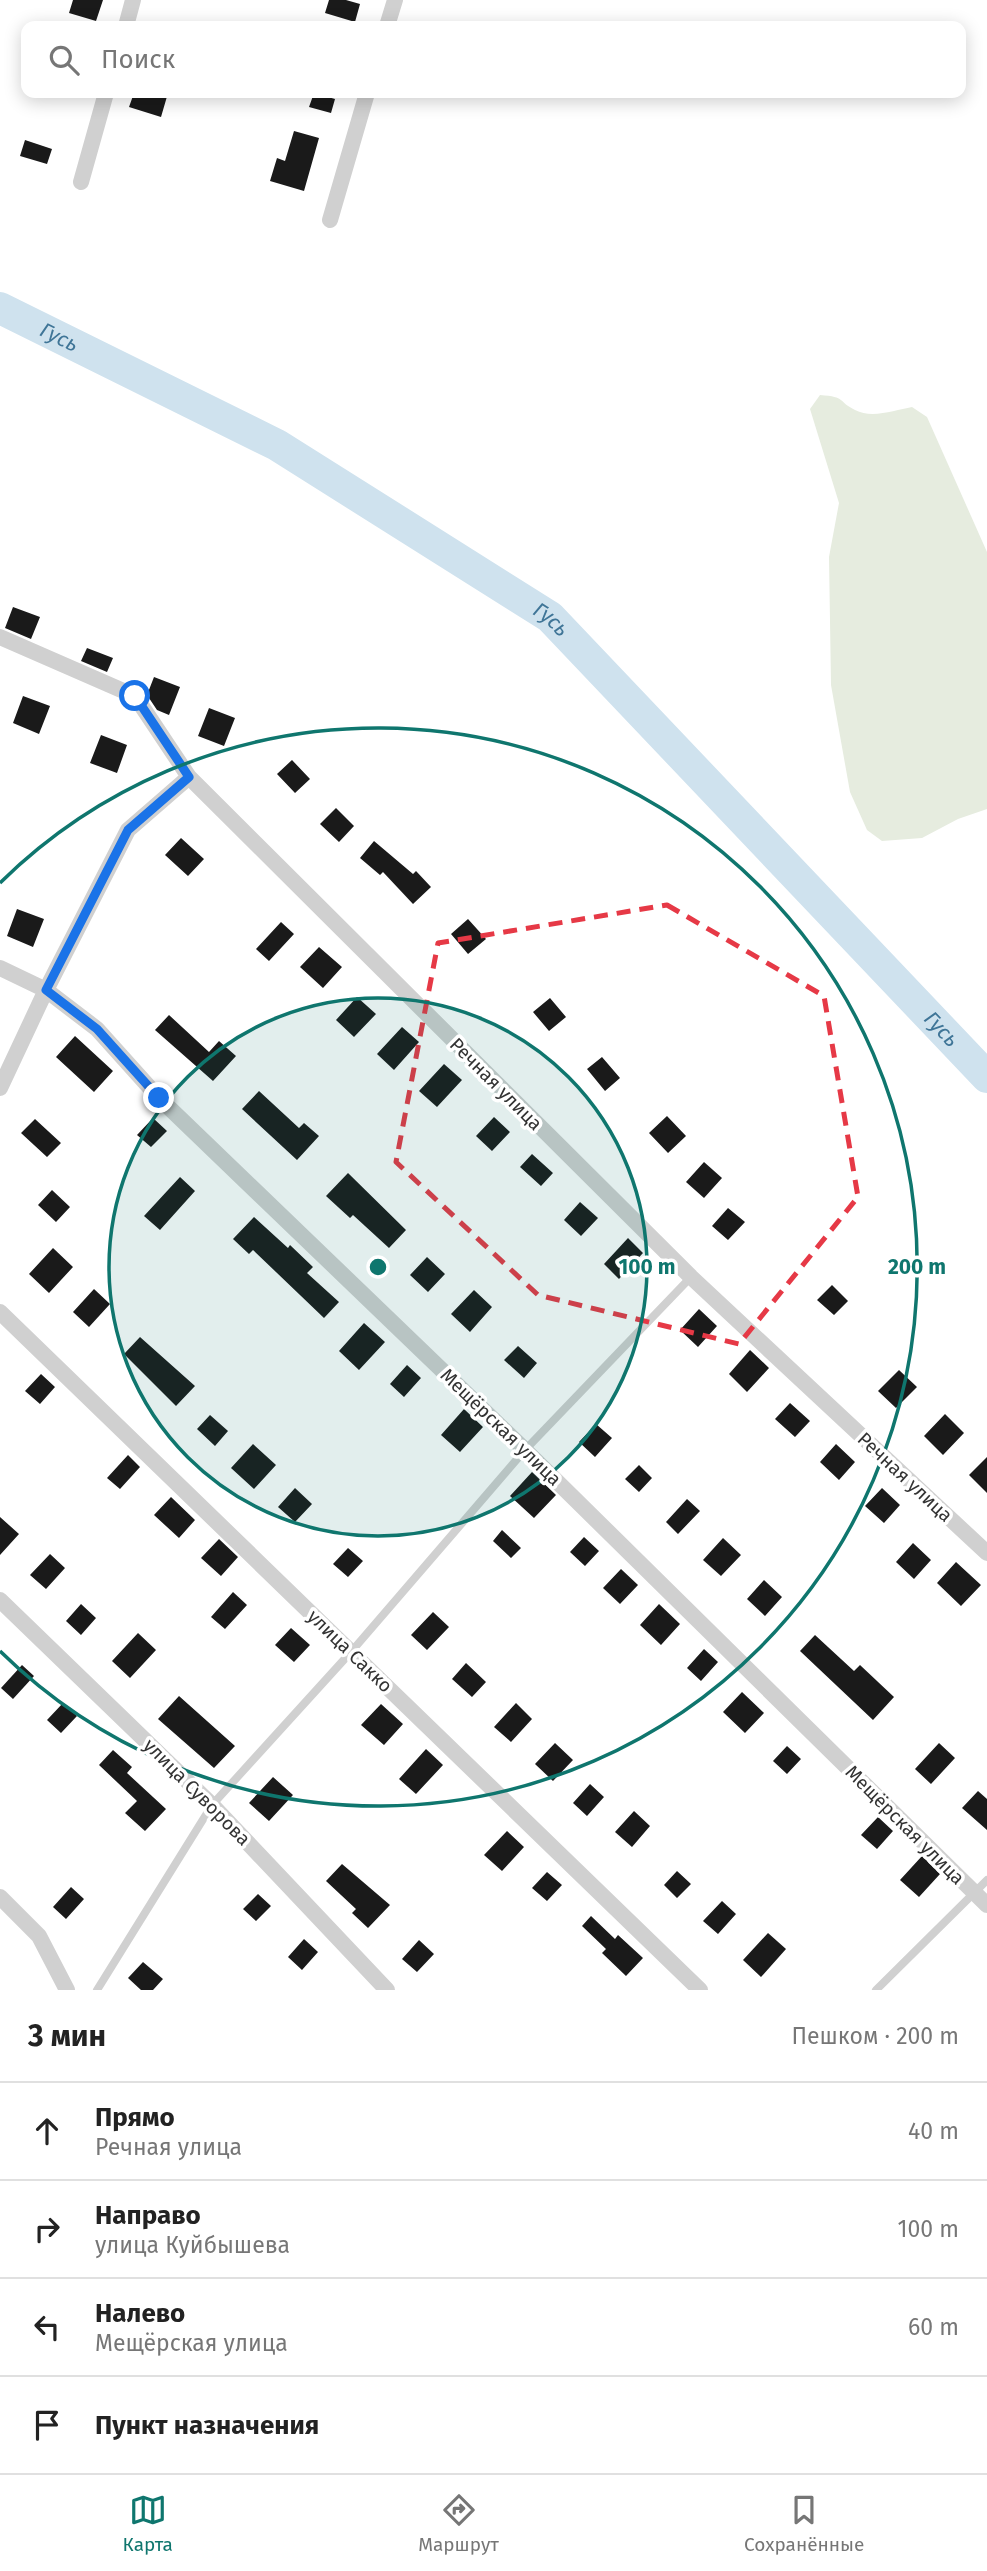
<!DOCTYPE html>
<html lang="ru">
<head>
<meta charset="utf-8">
<style>
  body { margin:0; font-family:"Fira Sans",sans-serif; background:#f2f2f2; color:#222 }
  .stop { position:absolute; width:21px; height:21px; margin:-16px; border:5px solid #1a73e8; border-radius:50%; background:#fff }
  .stop.end { background:#1a73e8; border-color:#fff; box-shadow:0 2px 7px #0008 }
  .list { margin:0; padding:0; list-style:none }
  h2 { display:flex; justify-content:space-between; align-items:center; height:91px; margin:0; padding:0 28px; font-size:30px }
  h2 small { font-size:23px; font-weight:400; color:#767676 }
  .list li { display:grid; grid-template-columns:46px 1fr auto; gap:21px; align-items:center; box-sizing:border-box; height:98px; padding:0 28px; border-top:2px solid #e0e0e0 }
  .list b { display:block; font-size:26px; white-space:nowrap }
  .list p { margin:0; font-size:23px; white-space:nowrap; color:#767676 }
  .list em { font-size:23px; font-style:normal; color:#767676 }
  .icon { flex:none; width:38px; height:38px; fill:none; stroke:currentColor; stroke-width:2; stroke-linecap:round; stroke-linejoin:round }
  .map { position:relative; flex:none; width:987px; height:1990px; overflow:hidden }
  .search { position:absolute; background:#fff; box-shadow:0 4px 18px #0003; left:21px; right:21px; top:21px; height:77px; display:flex; align-items:center; gap:18px; box-sizing:border-box; padding:0 24px; border-radius:14px; color:#767676; font-size:26px }
  .sheet { height:483px; background:#fff }
  nav { display:flex; justify-content:space-around; align-items:center; box-sizing:border-box; height:98px; border-top:2px solid #e0e0e0; background:#fff; font-size:19px; color:#767676 }
  nav a { display:grid; justify-items:center; gap:4px }
  nav .on { color:#0f766e }
  .map>svg:first-child { display:block }
</style>
</head>
<body>
<div class="map">
<svg width="987" height="1990" viewBox="0 0 987 1990">
  <rect width="100%" height="100%" fill="#fff"/>
  <path fill="#e6ecdf" d="M 820,395 C 847,397 837,401 855,410 C 872,419 895,410 912,407 L 927,417 L 987,552 L 987,809 L 958,819 L 922,838 L 882,841 L 867,830 L 850,792 L 831,685 L 829,557 L 839,503 L 810,409 Z"/>
  <g fill="none" stroke-linecap="round" stroke-linejoin="round">
    <path stroke="#cfe2ee" stroke-width="32" id="s1" d="M 0,308 L 277,445 L 550,617 L 987,1077"/>
  </g>
  <path fill="#1a1a1a" d="M 73,0 L 103,0 L 96,21 L 69,13 Z
    M 329,0 L 346,0 L 360,4 L 355,22 L 325,13 Z
    M 134,93 L 168,93 L 161,117 L 129,107 Z
    M 314,93 L 335,99 L 331,113 L 309,107 Z
    M 294,131 L 319,138 L 304,191 L 270,181 L 277,158 L 285,161 Z
    M 25,140 L 52,149 L 47,164 L 20,156 Z
    M 13,607 L 40,617 L 31,639 L 5,628 Z
    M 87,648 L 113,658 L 107,672 L 81,661 Z
    M 154,677 L 180,687 L 169,715 L 157,710 L 147,695 Z
    M 23,696 L 50,706 L 39,734 L 13,723 Z
    M 209,708 L 235,718 L 224,746 L 198,736 Z
    M 101,735 L 127,745 L 117,773 L 90,763 Z
    M 292,760 L 310,779 L 295,793 L 277,774 Z
    M 336,808 L 354,826 L 339,842 L 320,824 Z
    M 181,838 L 204,859 L 188,876 L 165,855 Z
    M 374,841 L 413,874 L 416,871 L 431,887 L 413,904 L 383,872 L 380,875 L 360,858 Z
    M 17,909 L 44,919 L 33,947 L 7,936 Z
    M 468,919 L 486,939 L 468,954 L 451,934 Z
    M 281,922 L 294,934 L 269,961 L 256,949 Z
    M 319,947 L 342,967 L 323,988 L 300,967 Z
    M 357,997 L 376,1014 L 354,1037 L 336,1020 Z
    M 550,998 L 566,1017 L 549,1031 L 533,1012 Z
    M 169,1015 L 209,1052 L 219,1041 L 236,1056 L 213,1081 L 155,1030 Z
    M 402,1027 L 419,1042 L 394,1070 L 377,1054 Z
    M 75,1036 L 113,1071 L 94,1092 L 56,1057 Z
    M 602,1057 L 620,1078 L 605,1091 L 587,1069 Z
    M 444,1064 L 462,1080 L 437,1107 L 419,1091 Z
    M 259,1091 L 299,1128 L 304,1123 L 319,1136 L 297,1160 L 242,1109 Z
    M 667,1116 L 686,1136 L 668,1153 L 649,1133 Z
    M 494,1117 L 510,1132 L 492,1151 L 476,1136 Z
    M 153,1118 L 167,1131 L 151,1147 L 137,1135 Z
    M 35,1119 L 61,1143 L 47,1157 L 21,1133 Z
    M 532,1154 L 553,1173 L 541,1186 L 520,1167 Z
    M 704,1162 L 722,1178 L 704,1198 L 686,1182 Z
    M 348,1173 L 406,1230 L 389,1248 L 353,1215 L 350,1218 L 326,1196 Z
    M 180,1177 L 195,1191 L 160,1230 L 144,1216 Z
    M 52,1190 L 70,1207 L 56,1222 L 38,1205 Z
    M 580,1202 L 598,1218 L 581,1236 L 564,1220 Z
    M 728,1208 L 745,1222 L 728,1240 L 712,1226 Z
    M 254,1217 L 288,1248 L 290,1245 L 313,1267 L 307,1273 L 339,1302 L 324,1318 L 253,1250 L 249,1254 L 233,1239 Z
    M 628,1238 L 643,1253 L 619,1279 L 604,1264 Z
    M 53,1248 L 73,1267 L 49,1293 L 29,1274 Z
    M 427,1257 L 445,1274 L 428,1292 L 410,1275 Z
    M 832,1285 L 848,1301 L 834,1315 L 817,1300 Z
    M 94,1289 L 110,1304 L 89,1327 L 73,1312 Z
    M 474,1290 L 492,1307 L 470,1332 L 451,1314 Z
    M 699,1309 L 717,1326 L 698,1347 L 680,1330 Z
    M 364,1323 L 385,1342 L 359,1370 L 339,1351 Z
    M 140,1337 L 195,1386 L 176,1406 L 124,1354 Z
    M 518,1346 L 537,1363 L 524,1378 L 504,1360 Z
    M 750,1350 L 769,1368 L 747,1392 L 729,1374 Z
    M 407,1365 L 421,1378 L 404,1397 L 390,1384 Z
    M 899,1370 L 917,1387 L 896,1408 L 878,1391 Z
    M 41,1374 L 55,1387 L 40,1404 L 25,1391 Z
    M 790,1403 L 810,1421 L 795,1437 L 775,1419 Z
    M 464,1409 L 483,1427 L 460,1452 L 441,1435 Z
    M 945,1414 L 964,1433 L 943,1455 L 924,1436 Z
    M 210,1415 L 228,1431 L 215,1446 L 197,1429 Z
    M 596,1424 L 612,1438 L 595,1457 L 579,1442 Z
    M 253,1444 L 276,1465 L 254,1489 L 231,1468 Z
    M 836,1444 L 855,1462 L 839,1480 L 820,1462 Z
    M 128,1455 L 140,1467 L 120,1489 L 107,1478 Z
    M 987,1457 L 987,1493 L 969,1475 Z
    M 639,1465 L 652,1478 L 639,1492 L 625,1479 Z
    M 532,1472 L 556,1495 L 534,1518 L 510,1496 Z
    M 295,1488 L 312,1504 L 295,1522 L 278,1507 Z
    M 882,1488 L 900,1505 L 884,1523 L 865,1506 Z
    M 171,1497 L 195,1520 L 179,1538 L 154,1515 Z
    M 687,1499 L 700,1511 L 678,1534 L 666,1522 Z
    M 0,1517 L 19,1534 L 0,1555 Z
    M 502,1530 L 521,1548 L 511,1558 L 493,1541 Z
    M 584,1537 L 599,1551 L 585,1566 L 570,1552 Z
    M 723,1538 L 741,1555 L 721,1576 L 703,1560 Z
    M 219,1539 L 238,1557 L 221,1576 L 201,1558 Z
    M 913,1543 L 931,1560 L 914,1579 L 896,1562 Z
    M 348,1548 L 363,1561 L 348,1577 L 333,1564 Z
    M 50,1554 L 65,1568 L 46,1589 L 30,1575 Z
    M 956,1562 L 981,1585 L 961,1606 L 937,1583 Z
    M 621,1569 L 638,1585 L 620,1604 L 603,1588 Z
    M 764,1580 L 782,1597 L 765,1616 L 747,1599 Z
    M 233,1592 L 247,1605 L 225,1629 L 211,1617 Z
    M 81,1604 L 96,1618 L 81,1635 L 66,1621 Z
    M 659,1604 L 680,1624 L 661,1645 L 640,1625 Z
    M 433,1612 L 449,1627 L 427,1650 L 411,1635 Z
    M 291,1628 L 310,1645 L 294,1662 L 275,1645 Z
    M 138,1633 L 156,1650 L 130,1678 L 112,1661 Z
    M 815,1635 L 854,1671 L 860,1665 L 894,1697 L 873,1720 L 800,1651 Z
    M 704,1649 L 718,1662 L 701,1681 L 687,1668 Z
    M 466,1663 L 486,1682 L 472,1697 L 452,1679 Z
    M 22,1665 L 34,1676 L 13,1699 L 1,1688 Z
    M 742,1692 L 764,1713 L 745,1733 L 723,1712 Z
    M 179,1696 L 235,1746 L 214,1768 L 158,1719 Z
    M 63,1703 L 77,1716 L 61,1733 L 47,1720 Z
    M 516,1703 L 532,1719 L 511,1742 L 494,1727 Z
    M 381,1704 L 403,1724 L 384,1745 L 361,1725 Z
    M 555,1743 L 573,1760 L 553,1781 L 535,1764 Z
    M 939,1743 L 955,1758 L 931,1784 L 915,1769 Z
    M 787,1746 L 801,1759 L 787,1774 L 773,1761 Z
    M 426,1749 L 443,1765 L 416,1794 L 399,1779 Z
    M 113,1750 L 132,1767 L 127,1773 L 166,1809 L 145,1831 L 125,1813 L 137,1801 L 99,1765 Z
    M 273,1777 L 293,1795 L 269,1821 L 249,1803 Z
    M 590,1784 L 604,1797 L 587,1816 L 573,1803 Z
    M 978,1791 L 987,1799 L 987,1830 L 962,1808 Z
    M 634,1811 L 650,1826 L 632,1847 L 615,1832 Z
    M 878,1817 L 893,1831 L 877,1849 L 861,1835 Z
    M 507,1831 L 524,1847 L 502,1871 L 484,1855 Z
    M 922,1856 L 940,1874 L 919,1897 L 900,1880 Z
    M 342,1864 L 390,1905 L 368,1928 L 352,1913 L 356,1909 L 326,1881 Z
    M 677,1871 L 691,1884 L 677,1898 L 664,1885 Z
    M 547,1872 L 562,1885 L 547,1901 L 532,1888 Z
    M 71,1887 L 84,1899 L 66,1919 L 53,1907 Z
    M 258,1894 L 271,1906 L 256,1921 L 243,1909 Z
    M 722,1901 L 736,1914 L 718,1934 L 703,1921 Z
    M 591,1916 L 615,1939 L 618,1935 L 643,1958 L 626,1976 L 602,1953 L 606,1949 L 582,1926 Z
    M 768,1933 L 786,1949 L 761,1977 L 743,1960 Z
    M 304,1939 L 318,1952 L 302,1970 L 288,1957 Z
    M 419,1940 L 434,1954 L 417,1972 L 402,1959 Z
    M 143,1962 L 163,1979 L 153,1990 L 141,1990 L 128,1978 Z"/>
  <g fill="none" stroke-linecap="round" stroke-linejoin="round">
    <path stroke="#d0d0d0" stroke-width="8" d="M 97,1990 L 212,1805 L 351,1652 L 525,1450 L 691,1277
      M 876,1990 L 987,1880"/>
    <path stroke="#d0d0d0" stroke-width="16" d="M 126,26 L 133,0
      M 387,26 L 395,0
      M 81,182 L 106,93
      M 330,220 L 367,93
      M 0,637 L 135,696 L 189,777 L 691,1277 L 987,1553
      M 0,968 L 46,990 L 97,1029 L 159,1098 L 525,1450 L 987,1905
      M 0,1088 L 46,990 L 128,830 L 189,777
      M 0,1312 L 700,1990
      M 0,1600 L 212,1805 L 387,1990
      M 0,1897 L 39,1936 L 67,1990"/>
  </g>
  <g fill="none" stroke-linecap="round" stroke-linejoin="round">
    <path stroke="#1a73e8" stroke-width="9" d="M 135,696 L 189,777 L 128,830 L 46,990 L 97,1029 L 159,1098"/>
  </g>
  <path fill="none" stroke="#e63946" stroke-width="5" stroke-dasharray="14 9" stroke-linejoin="round" d="M 667,905 L 824,996 L 858,1197 L 739,1344 L 538,1295 L 396,1162 L 438,943 Z"/>
  <circle cx="378" cy="1267" r="269" fill="#0f766e" fill-opacity=".12"/>
  <g fill="none" stroke="#0f766e" stroke-width="3.5">
    <circle cx="378" cy="1267" r="269"/>
    <path d="M0 883A539 539 0 1 1 0 1651"/>
  </g>
  <g text-anchor="middle" dominant-baseline="central" stroke-width="7" stroke-linejoin="round" paint-order="stroke">
    <g font-size="19" fill="#333" stroke="#fff">
      <text transform="translate(496 1084) rotate(45)">Речная улица</text>
      <text transform="translate(501 1427) rotate(44)">Мещёрская улица</text>
      <text transform="translate(905 1477) rotate(43)">Речная улица</text>
      <text transform="translate(350 1651) rotate(44)">улица Сакко</text>
      <text transform="translate(197 1792) rotate(45)">улица Суворова</text>
      <text transform="translate(905 1825) rotate(45)">Мещёрская улица</text>
    </g>
    <g font-size="21" font-style="italic" fill="#3f7597" stroke="#fff">
      <text stroke="none"><textPath href="#s1" startOffset="66">Гусь</textPath></text>
      <text stroke="none"><textPath href="#s1" startOffset="634">Гусь</textPath></text>
      <text stroke="none"><textPath href="#s1" startOffset="1200">Гусь</textPath></text>
    </g>
  </g>
  <circle cx="378" cy="1267" r="10" fill="#0f766e" stroke="#fff" stroke-width="3.5"/>
  <g font-size="21" text-anchor="middle" font-weight="bold" fill="#0f766e" stroke="#fff" stroke-width="7" stroke-linejoin="round" paint-order="stroke">
    <text x="647" y="1274">100 m</text>
    <text x="917" y="1274">200 m</text>
  </g>
</svg>
<div class="stop" style="left:135px;top:696px"></div>
<div class="stop end" style="left:159px;top:1098px"></div>
<div class="search"><svg class="icon" aria-label="search" viewBox="0 0 24 24"><circle cx="10" cy="10" r="6"/><path d="M15 15l6 6"/></svg>Поиск</div>
</div>
<section class="sheet">
<h2>3 мин<small>Пешком · 200 m</small></h2>
<ul class="list">
<li><svg class="icon" aria-label="ahead" viewBox="0 0 24 24"><path d="M12 20V5M6 11l6-6 6 6"/></svg><div><b>Прямо</b><p>Речная улица</p></div><em>40 m</em></li>
<li><svg class="icon" aria-label="right" viewBox="0 0 24 24"><path d="M7 20v-9h11M14 6l5 5-5 5"/></svg><div><b>Направо</b><p>улица Куйбышева</p></div><em>100 m</em></li>
<li><svg class="icon" aria-label="left" viewBox="0 0 24 24"><path d="M17 20v-9H6M10 6l-5 5 5 5"/></svg><div><b>Налево</b><p>Мещёрская улица</p></div><em>60 m</em></li>
<li><svg class="icon" aria-label="arrive" viewBox="0 0 24 24"><path d="M6 21V4h12l-3 4 3 4H6"/></svg><div><b>Пункт назначения</b></div></li>
</ul>
</section>
<nav>
<a class="on"><svg class="icon" aria-label="map" viewBox="0 0 24 24"><path d="M3 6l6-2 6 2 6-2v14l-6 2-6-2-6 2zM9 4v14M15 6v14"/></svg>Карта</a>
<a><svg class="icon" aria-label="directions" viewBox="0 0 24 24"><path d="M12 3l9 9-9 9-9-9zM9 14v-3h6M13 9l2 2-2 2"/></svg>Маршрут</a>
<a><svg class="icon" aria-label="saved" viewBox="0 0 24 24"><path d="M7 4h10v16l-5-4-5 4z"/></svg>Сохранённые</a>
</nav>
</body>
</html>
